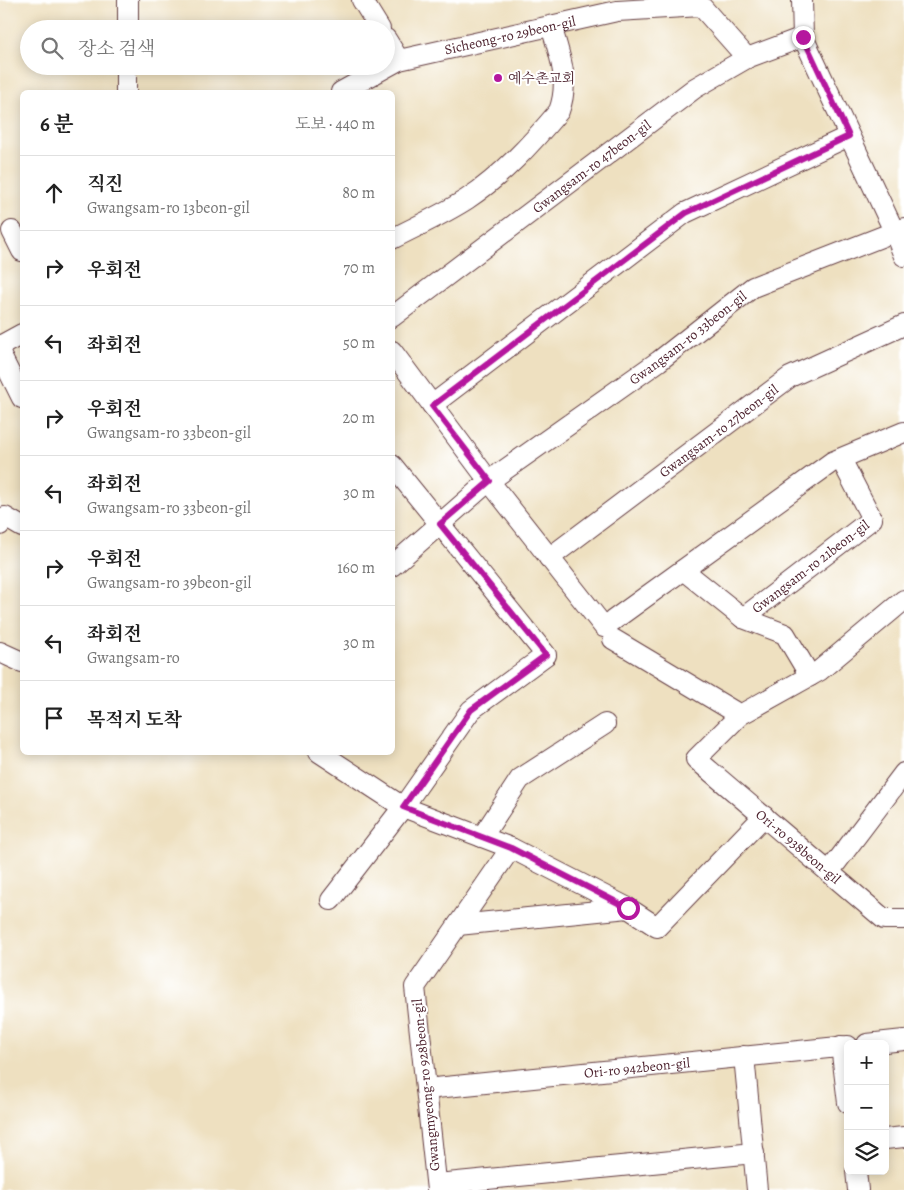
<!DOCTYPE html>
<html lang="ko">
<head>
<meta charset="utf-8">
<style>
  body { margin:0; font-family:Alegreya,"Noto Serif KR",serif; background:#f6f6f6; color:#222 }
  .controls { position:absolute; right:15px; bottom:15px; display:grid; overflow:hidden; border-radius:8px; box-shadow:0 2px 12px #0003 }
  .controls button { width:45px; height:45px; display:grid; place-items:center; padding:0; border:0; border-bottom:1px solid #e0e0e0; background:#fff; color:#222; font:25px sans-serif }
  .stop { position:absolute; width:15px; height:15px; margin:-11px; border:4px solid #b5179e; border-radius:50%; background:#fff }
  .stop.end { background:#b5179e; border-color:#fff; box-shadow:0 1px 5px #0008 }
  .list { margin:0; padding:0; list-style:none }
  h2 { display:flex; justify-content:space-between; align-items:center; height:65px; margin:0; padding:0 20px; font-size:21px }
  h2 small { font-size:16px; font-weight:400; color:#767676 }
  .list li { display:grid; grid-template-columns:32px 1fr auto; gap:15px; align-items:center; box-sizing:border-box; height:75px; padding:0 20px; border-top:1px solid #e0e0e0 }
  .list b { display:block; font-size:19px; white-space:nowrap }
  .list p { margin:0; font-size:16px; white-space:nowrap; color:#767676 }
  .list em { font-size:16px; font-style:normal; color:#767676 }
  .icon { flex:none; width:28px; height:28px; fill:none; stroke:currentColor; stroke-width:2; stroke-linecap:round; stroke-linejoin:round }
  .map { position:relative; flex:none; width:904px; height:1190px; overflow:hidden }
  .search { position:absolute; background:#fff; box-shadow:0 2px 12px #0003; left:20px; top:20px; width:375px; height:55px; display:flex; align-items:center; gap:12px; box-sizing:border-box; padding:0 18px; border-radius:28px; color:#767676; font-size:19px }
  .panel { position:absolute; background:#fff; box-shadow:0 2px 12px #0003; left:20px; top:90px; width:375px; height:665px; border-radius:8px }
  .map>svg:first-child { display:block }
</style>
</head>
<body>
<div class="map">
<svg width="904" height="1190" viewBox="0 0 904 1190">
  <rect width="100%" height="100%" fill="#fff"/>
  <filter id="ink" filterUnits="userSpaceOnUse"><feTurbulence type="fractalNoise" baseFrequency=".02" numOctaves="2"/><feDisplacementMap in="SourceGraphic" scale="10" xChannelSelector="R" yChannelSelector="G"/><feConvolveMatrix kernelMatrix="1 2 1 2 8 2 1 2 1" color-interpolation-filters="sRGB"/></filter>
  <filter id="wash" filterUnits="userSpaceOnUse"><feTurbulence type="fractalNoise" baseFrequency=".0096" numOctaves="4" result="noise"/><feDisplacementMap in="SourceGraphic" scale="20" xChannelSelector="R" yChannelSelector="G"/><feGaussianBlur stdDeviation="1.12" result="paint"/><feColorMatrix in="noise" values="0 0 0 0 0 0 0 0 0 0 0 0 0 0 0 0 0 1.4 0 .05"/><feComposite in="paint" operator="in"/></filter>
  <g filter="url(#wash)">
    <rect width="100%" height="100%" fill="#eee0c0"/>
  </g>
  <g filter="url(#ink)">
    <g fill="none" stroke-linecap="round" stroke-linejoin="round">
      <g stroke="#633c41" stroke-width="22">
        <g id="minor">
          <path d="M 362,0 L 380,29"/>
          <path d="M 802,0 L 803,37 L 894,231 L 904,256"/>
          <path d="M 128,29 L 128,0"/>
          <path d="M 386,39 L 399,60"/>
          <path d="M 126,92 L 126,66"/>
          <path id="s1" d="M 341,92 L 399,60 L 617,11 L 701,6 L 747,58"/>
          <path d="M 12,231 L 22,251"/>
          <path d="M 392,239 C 417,226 444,214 467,199 C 502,176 532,143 559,111 C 570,81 560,56 551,26"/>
          <path id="s2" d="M 392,317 L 695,88 L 747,58 L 803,37"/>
          <path d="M 0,346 L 22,334"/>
          <path d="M 392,351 L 489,481 L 604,627 L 832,462 L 904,432"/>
          <path d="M 0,354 L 22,398"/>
          <path d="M 432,405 L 685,213 L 849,136"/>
          <path d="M 0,525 L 5,517 L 22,527"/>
          <path id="s3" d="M 549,558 L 790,377 L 904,325"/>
          <path id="s4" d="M 392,566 L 489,481 L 659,361 L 753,287 L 904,228"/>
          <path d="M 683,570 L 743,618 L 785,634 L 810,676"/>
          <path id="s5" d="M 904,600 L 819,671 L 740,715 L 696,759 L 884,919 L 904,919"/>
          <path id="s6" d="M 743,618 L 872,519 L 841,459"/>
          <path d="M 613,639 L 740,715"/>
          <path d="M 0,652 L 22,662"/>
          <path d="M 319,752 L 403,807 L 511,848 L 628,908 L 657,927 L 764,816"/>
          <path d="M 482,837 L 520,779 L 605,724"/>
          <path d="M 829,872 L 904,773"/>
          <path d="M 331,900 L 403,807 L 471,710 L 546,655 L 392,465"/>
          <path d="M 458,925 L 628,908"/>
          <path d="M 867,1044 L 904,1040"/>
          <path d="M 841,1046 L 848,1103"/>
          <path d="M 744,1056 L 757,1190"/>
          <path id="s7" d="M 426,1089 L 848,1046"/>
          <path d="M 885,1139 L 904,1137"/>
          <path d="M 856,1171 L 858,1190"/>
          <path d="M 437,1184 L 754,1153"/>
          <path d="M 437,1190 L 415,987 L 511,848"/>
        </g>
      </g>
      <use href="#minor" stroke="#fff" stroke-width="20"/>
    </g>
  </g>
  <g fill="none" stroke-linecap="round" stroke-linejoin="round" filter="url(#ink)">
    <path stroke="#b5179e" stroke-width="6" d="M 628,908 L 511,848 L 403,807 L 471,710 L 546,655 L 440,524 L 490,481 L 432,406 L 686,213 L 849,136 L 803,37"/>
  </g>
  <circle fill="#b5179e" stroke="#fff" stroke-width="2" cx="498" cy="78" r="5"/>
  <g text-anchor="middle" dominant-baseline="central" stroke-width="4" stroke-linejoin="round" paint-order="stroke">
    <g font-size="14" fill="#4a1f2b" stroke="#fff">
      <text stroke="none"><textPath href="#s1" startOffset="180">Sicheong-ro 29beon-gil</textPath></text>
      <text stroke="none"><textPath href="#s2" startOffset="250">Gwangsam-ro 47beon-gil</textPath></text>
      <text stroke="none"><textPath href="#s4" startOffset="374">Gwangsam-ro 33beon-gil</textPath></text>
      <text stroke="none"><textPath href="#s3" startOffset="212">Gwangsam-ro 27beon-gil</textPath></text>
      <text stroke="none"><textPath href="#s6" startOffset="85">Gwangsam-ro 21beon-gil</textPath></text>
      <text stroke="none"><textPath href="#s5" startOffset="398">Ori-ro 938beon-gil</textPath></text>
      <text stroke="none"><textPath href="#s7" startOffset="212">Ori-ro 942beon-gil</textPath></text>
      <text transform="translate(426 1085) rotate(-96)">Gwangmyeong-ro 928beon-gil</text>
    </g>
    <g font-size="14" fill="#4a1f2b" stroke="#fff" text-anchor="start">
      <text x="508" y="78">예수촌교회</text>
    </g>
  </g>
</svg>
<div class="controls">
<button>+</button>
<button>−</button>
<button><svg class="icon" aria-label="layers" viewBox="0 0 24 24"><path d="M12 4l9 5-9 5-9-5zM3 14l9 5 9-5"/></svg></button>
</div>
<div class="stop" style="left:628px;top:908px"></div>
<div class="stop end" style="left:803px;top:37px"></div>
<div class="search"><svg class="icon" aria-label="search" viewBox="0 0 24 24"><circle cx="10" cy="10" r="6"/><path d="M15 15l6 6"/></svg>장소 검색</div>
<section class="panel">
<h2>6 분<small>도보 · 440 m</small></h2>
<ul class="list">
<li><svg class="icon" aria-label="ahead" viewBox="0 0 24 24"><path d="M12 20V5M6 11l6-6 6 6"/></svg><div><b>직진</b><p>Gwangsam-ro 13beon-gil</p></div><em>80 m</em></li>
<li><svg class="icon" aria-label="right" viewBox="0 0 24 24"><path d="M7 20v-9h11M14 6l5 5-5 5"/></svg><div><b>우회전</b></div><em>70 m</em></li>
<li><svg class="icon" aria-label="left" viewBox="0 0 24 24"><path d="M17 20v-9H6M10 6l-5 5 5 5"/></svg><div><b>좌회전</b></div><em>50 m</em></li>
<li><svg class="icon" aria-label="right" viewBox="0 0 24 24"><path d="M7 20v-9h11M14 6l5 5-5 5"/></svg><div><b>우회전</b><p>Gwangsam-ro 33beon-gil</p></div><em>20 m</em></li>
<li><svg class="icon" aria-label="left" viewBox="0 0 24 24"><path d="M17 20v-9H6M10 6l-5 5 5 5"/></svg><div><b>좌회전</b><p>Gwangsam-ro 33beon-gil</p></div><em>30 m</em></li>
<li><svg class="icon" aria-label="right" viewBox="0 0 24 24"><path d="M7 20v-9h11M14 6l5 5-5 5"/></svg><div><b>우회전</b><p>Gwangsam-ro 39beon-gil</p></div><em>160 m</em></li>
<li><svg class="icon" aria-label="left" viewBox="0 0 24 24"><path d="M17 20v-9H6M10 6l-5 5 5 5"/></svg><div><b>좌회전</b><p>Gwangsam-ro</p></div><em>30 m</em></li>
<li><svg class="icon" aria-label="arrive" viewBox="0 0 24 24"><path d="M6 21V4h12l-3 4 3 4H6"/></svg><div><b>목적지 도착</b></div></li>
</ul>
</section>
</div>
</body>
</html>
